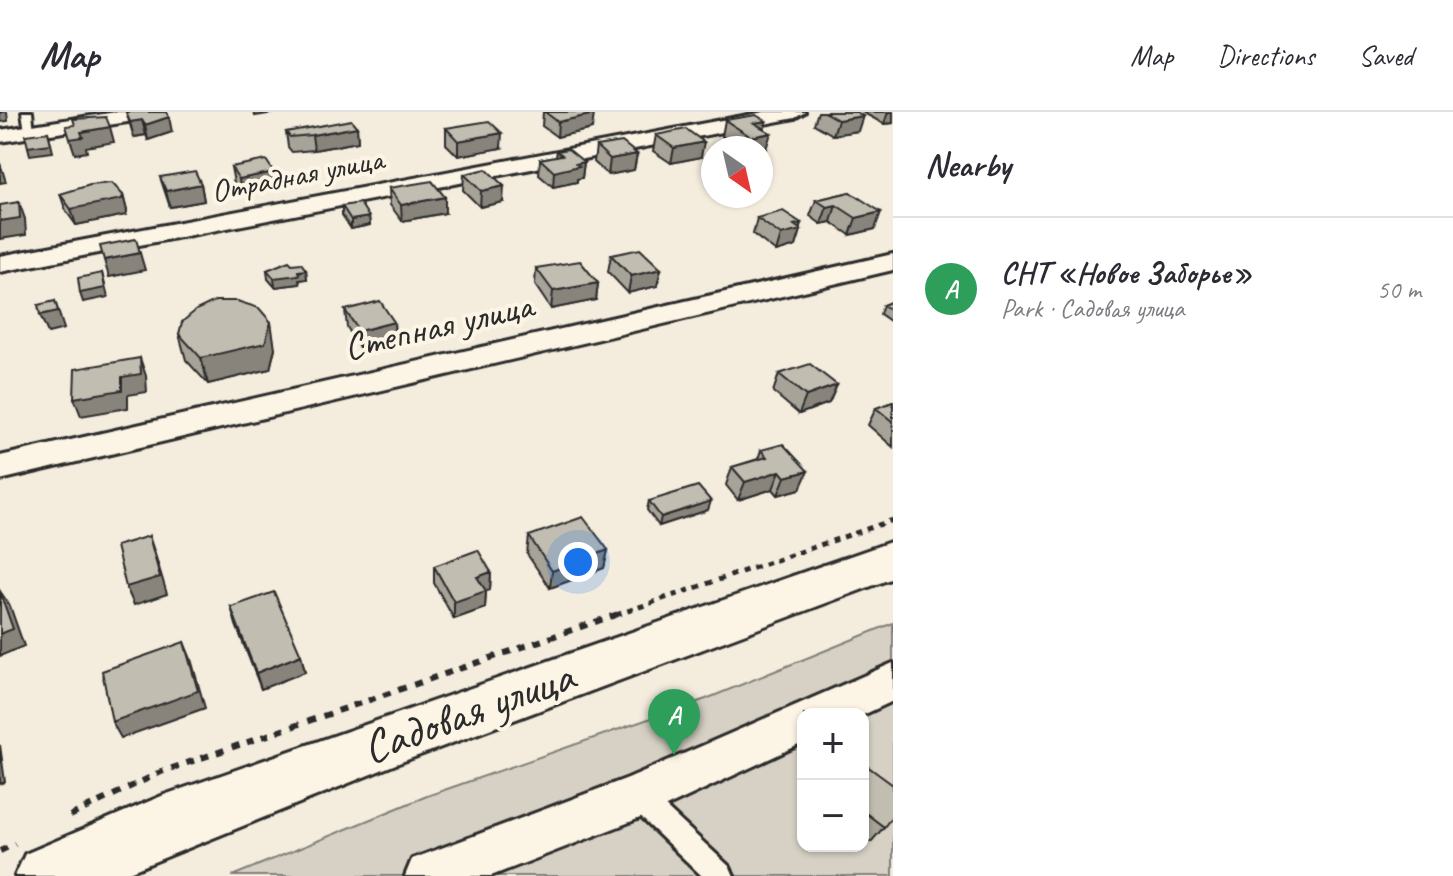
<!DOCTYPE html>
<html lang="en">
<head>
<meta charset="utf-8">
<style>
  body { margin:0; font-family:Caveat,sans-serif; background:#f2f2f3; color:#2b2b33 }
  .controls { position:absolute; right:24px; bottom:24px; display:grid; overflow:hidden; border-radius:16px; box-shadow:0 2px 6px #0004 }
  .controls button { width:72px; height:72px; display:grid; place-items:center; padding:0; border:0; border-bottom:2px solid #e1e1e2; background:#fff; color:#2b2b33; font:40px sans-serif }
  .compass { position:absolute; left:701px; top:24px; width:72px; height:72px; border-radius:50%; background:#fff; box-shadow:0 2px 6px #0004; rotate:146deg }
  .you { position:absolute; left:578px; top:450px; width:28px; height:28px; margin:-20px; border:6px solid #fff; border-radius:50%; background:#1a73e8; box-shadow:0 0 0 12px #1a73e833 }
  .badge { display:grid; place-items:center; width:52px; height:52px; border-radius:50%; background:#2563eb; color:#fff; font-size:26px; font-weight:700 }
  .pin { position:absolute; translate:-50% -66px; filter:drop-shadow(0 2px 4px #0008) }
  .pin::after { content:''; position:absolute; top:42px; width:28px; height:24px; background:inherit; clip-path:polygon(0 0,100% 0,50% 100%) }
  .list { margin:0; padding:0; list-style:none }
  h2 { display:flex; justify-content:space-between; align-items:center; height:104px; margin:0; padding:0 32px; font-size:34px }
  h2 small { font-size:26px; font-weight:400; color:#7c7c81 }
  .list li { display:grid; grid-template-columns:52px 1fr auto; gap:24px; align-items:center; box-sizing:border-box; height:144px; padding:0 32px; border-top:2px solid #e1e1e2 }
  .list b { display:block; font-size:30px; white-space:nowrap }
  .list p { margin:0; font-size:26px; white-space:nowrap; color:#7c7c81 }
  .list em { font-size:26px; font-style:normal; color:#7c7c81 }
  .map { position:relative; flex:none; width:893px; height:764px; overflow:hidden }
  header { display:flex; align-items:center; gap:48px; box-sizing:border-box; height:112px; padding:0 40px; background:#fff; border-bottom:2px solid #e1e1e2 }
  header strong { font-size:38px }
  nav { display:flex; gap:44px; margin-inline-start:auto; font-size:28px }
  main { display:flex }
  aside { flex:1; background:#fff }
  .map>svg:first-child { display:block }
</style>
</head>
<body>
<header>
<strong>Map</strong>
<nav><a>Map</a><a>Directions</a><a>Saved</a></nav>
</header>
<main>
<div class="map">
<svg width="893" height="764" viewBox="0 0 893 764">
  <rect width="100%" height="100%" fill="#f4edde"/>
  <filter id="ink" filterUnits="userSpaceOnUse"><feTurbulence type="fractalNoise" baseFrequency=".0125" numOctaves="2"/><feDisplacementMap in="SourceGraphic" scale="16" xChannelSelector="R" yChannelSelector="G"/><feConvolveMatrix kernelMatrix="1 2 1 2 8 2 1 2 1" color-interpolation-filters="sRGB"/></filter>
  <g filter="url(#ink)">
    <path fill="#d6d1c4" stroke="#807e78" stroke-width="2" fill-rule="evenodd" d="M 893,511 L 893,764 L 232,764 L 427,684 L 706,587 ZM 803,602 L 863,602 L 863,734 L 803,734 Z"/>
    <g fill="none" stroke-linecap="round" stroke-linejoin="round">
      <g stroke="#2b2b2b" stroke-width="6">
        <path id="lane" d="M 22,0 L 32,0 L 34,21 L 25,19 Z
          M 637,673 L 646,677 L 730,755 L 734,764 L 702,764 L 628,693 L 625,685 L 628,677 Z"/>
      </g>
      <g stroke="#2b2b2b" stroke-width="6">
        <path id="street" d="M 116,0 L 163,0 L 153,6 L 0,30 L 0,18 Z
          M 764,0 L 805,0 L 795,6 L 0,160 L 0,144 Z
          M 893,142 L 893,158 L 0,368 L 0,344 Z
          M 893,551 L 893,589 L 863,603 L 803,602 L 803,631 L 653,701 L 491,764 L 405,764 L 412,747 L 628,666 Z"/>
      </g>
      <g stroke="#2b2b2b" stroke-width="6">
        <path id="secondary" d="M 893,429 L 893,466 L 396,652 L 119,764 L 15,764 L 25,742 L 164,683 Z"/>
      </g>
      <path stroke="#2b2b2b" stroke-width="5" stroke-dasharray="6 6" stroke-linecap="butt" d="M 616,503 L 893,408"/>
      <path stroke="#2b2b2b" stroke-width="6" stroke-dasharray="8 8" stroke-linecap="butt" d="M 70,704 L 161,660 L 621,501
        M 0,739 L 15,732"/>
      <use href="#lane" fill="#fcf5e5" fill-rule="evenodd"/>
      <use href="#street" fill="#fcf5e5" fill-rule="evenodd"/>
      <use href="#secondary" fill="#fcf5e5" fill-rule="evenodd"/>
    </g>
    <path fill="#a7a398" stroke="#2b2b2b" stroke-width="2" d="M 126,0 L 172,20 L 148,28 L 146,23 L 134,25 Z
      M 543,0 L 590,0 L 592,17 L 557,25 L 542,14 Z
      M 818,0 L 856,0 L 858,19 L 833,23 L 814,12 Z
      M 862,0 L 893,0 L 893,11 L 884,12 Z
      M 725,8 L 766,9 L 764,17 L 766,37 L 740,36 L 722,24 Z
      M 357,15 L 358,30 L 314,38 L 292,40 L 288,35 L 286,20 Z
      M 446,16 L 501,36 L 458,44 L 446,32 Z
      M 656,23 L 701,45 L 671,51 L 653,39 Z
      M 596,34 L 637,42 L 634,58 L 608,63 L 594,50 Z
      M 557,39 L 584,50 L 582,66 L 577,67 L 577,70 L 553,75 L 539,63 L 540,47 L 556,44 Z
      M 231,55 L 276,76 L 241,83 L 234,71 Z
      M 464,62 L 503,90 L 480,95 L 463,78 Z
      M 160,65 L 201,72 L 204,89 L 170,95 Z
      M 389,76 L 445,101 L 402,109 L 390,93 Z
      M 850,80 L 875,117 L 850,123 L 831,110 L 821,112 L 810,104 L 816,88 Z
      M 60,82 L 123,83 L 127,99 L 126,103 L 76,113 L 66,99 Z
      M 342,94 L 369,105 L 370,113 L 351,117 L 342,103 Z
      M 757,106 L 801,111 L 799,117 L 801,118 L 796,134 L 776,140 L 753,122 Z
      M 611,143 L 661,157 L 657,174 L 628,181 L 608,160 Z
      M 292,152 L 306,158 L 307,167 L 299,168 L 300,172 L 275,175 L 268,167 L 267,158 Z
      M 536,156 L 598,171 L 596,188 L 551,197 L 535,173 Z
      M 893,189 L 893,211 L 880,202 L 883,193 Z
      M 345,198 L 394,210 L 395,228 L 360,237 L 347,215 Z
      M 179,222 L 275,236 L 270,257 L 208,272 L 186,248 Z
      M 779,262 L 837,273 L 829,291 L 799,302 L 773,280 Z
      M 893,290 L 893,335 L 868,313 L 876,296 Z
      M 761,338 L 800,377 L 778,383 L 773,377 L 738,388 L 726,373 L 732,355 L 758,347 Z
      M 649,389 L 708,398 L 659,414 L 647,398 Z
      M 529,424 L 608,438 L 604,456 L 550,476 L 527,442 Z
      M 434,454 L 491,460 L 490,478 L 486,479 L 485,496 L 454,507 L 434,471 Z
      M 231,495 L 301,543 L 305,560 L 261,577 L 236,513 Z
      M 863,651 L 884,715 L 871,730 L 863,724 Z"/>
    <path fill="#88847c" stroke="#2b2b2b" stroke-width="2" d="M 0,0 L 7,0 L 8,9 L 0,10 Z
      M 254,0 L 280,0 L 255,4 Z
      M 888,0 L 893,0 L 893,11 L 884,12 Z
      M 594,2 L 592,17 L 557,25 L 558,10 Z
      M 863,4 L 858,19 L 833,23 L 838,8 Z
      M 169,5 L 172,20 L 148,28 L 145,13 Z
      M 142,8 L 146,23 L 134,25 L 130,10 Z
      M 766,9 L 763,23 L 771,21 L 766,37 L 761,38 L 761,36 L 748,36 L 754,11 Z
      M 110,15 L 114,30 L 86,35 L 87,40 L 75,42 L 70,27 L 81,20 Z
      M 357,15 L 358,30 L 314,38 L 312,23 Z
      M 48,20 L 53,40 L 30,43 L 28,35 Z
      M 502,21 L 501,36 L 458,44 L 458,29 Z
      M 704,30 L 701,45 L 671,51 L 674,36 Z
      M 637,42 L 634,58 L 608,63 L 610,47 Z
      M 584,50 L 582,66 L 577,67 L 577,70 L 553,75 L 554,60 L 576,52 Z
      M 0,51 L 6,70 L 0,71 Z
      M 274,60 L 276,76 L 241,83 L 239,67 Z
      M 201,72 L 204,89 L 170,95 L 166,79 Z
      M 504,74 L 503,90 L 480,95 L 481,79 Z
      M 123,83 L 127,99 L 126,103 L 76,113 L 71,97 Z
      M 445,85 L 445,101 L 402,109 L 401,93 Z
      M 19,90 L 25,107 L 26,123 L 0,127 L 0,109 Z
      M 836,93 L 831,110 L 821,112 L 827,95 Z
      M 881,100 L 875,117 L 850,123 L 856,106 Z
      M 369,105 L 370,113 L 351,117 L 351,108 Z
      M 801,111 L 799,118 L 801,118 L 796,134 L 776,140 L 781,123 L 794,113 Z
      M 140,141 L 145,158 L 109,165 L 104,148 Z
      M 661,157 L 657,174 L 628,181 L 631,164 Z
      M 306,158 L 307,167 L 299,168 L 300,172 L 275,175 L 274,166 Z
      M 102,161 L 108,185 L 83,190 L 80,181 Z
      M 598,171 L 596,188 L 551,197 L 553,179 Z
      M 55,189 L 64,217 L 48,221 L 40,203 Z
      M 271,210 L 275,236 L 270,257 L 208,272 L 201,246 Z
      M 394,210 L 395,228 L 360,237 L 359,219 Z
      M 140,246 L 146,264 L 147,280 L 128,283 L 128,296 L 81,304 L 74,286 L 122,265 Z
      M 837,273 L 829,291 L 799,302 L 806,284 Z
      M 780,359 L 773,377 L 738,388 L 745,370 Z
      M 808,359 L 800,377 L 778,383 L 785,365 Z
      M 711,389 L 708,398 L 659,414 L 661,405 Z
      M 149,424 L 155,442 L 167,482 L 134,493 L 126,475 Z
      M 608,438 L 604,456 L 550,476 L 552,459 Z
      M 491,460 L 490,478 L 486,479 L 485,496 L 454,507 L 454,490 L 477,465 Z
      M 0,479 L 10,494 L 24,534 L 0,544 Z
      M 184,530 L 191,547 L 205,596 L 121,626 L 112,610 Z
      M 301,543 L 305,560 L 261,577 L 256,561 Z
      M 0,633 L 5,670 L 0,672 Z"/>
    <path fill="#c2bdb1" stroke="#2b2b2b" stroke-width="2" d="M 126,0 L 166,0 L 169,5 L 145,13 L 142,8 L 130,10 Z
      M 545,0 L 590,0 L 594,2 L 558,10 Z
      M 824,0 L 856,0 L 863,4 L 838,8 Z
      M 756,3 L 766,9 L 754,11 L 771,21 L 751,25 L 725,8 Z
      M 106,5 L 110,15 L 81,20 L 83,25 L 70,27 L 66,14 L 75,13 L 73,7 Z
      M 351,8 L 357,15 L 312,23 L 290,25 L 286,20 Z
      M 489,9 L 502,21 L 458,29 L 446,16 Z
      M 686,17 L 704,30 L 674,36 L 656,23 Z
      M 48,20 L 51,32 L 28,35 L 25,23 Z
      M 622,30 L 637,42 L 610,47 L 596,34 Z
      M 568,37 L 584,50 L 576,52 L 579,54 L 554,60 L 540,47 L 562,43 L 557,39 Z
      M 266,48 L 274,60 L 239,67 L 231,55 Z
      M 486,57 L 504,74 L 481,79 L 464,62 Z
      M 195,59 L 201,72 L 166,79 L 160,65 Z
      M 432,69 L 445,85 L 401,93 L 389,76 Z
      M 112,71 L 123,83 L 122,87 L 71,97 L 60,82 L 90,73 Z
      M 850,80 L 881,100 L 856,106 L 836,93 L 827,95 L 816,88 Z
      M 19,90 L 20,106 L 0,109 L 0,93 Z
      M 360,91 L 369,105 L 351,108 L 342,94 Z
      M 783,99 L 801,111 L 794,113 L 801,118 L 781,123 L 757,106 Z
      M 136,127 L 140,141 L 104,148 L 100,134 Z
      M 640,137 L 661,157 L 631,164 L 611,143 Z
      M 289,149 L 292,152 L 301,151 L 306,158 L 298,159 L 299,163 L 274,166 L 267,158 Z
      M 580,149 L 598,171 L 553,179 L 536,156 Z
      M 102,161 L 105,176 L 80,181 L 78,166 Z
      M 55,189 L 58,199 L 40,203 L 38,193 Z
      M 215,189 L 237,189 L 259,196 L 271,210 L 265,231 L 201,246 L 179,222 L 182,210 L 196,198 Z
      M 380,189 L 394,210 L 359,219 L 345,198 Z
      M 893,189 L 893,199 L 883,193 Z
      M 140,246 L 141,262 L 122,265 L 122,278 L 74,286 L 75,257 Z
      M 810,252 L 837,273 L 806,284 L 779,262 Z
      M 893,290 L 893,310 L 876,296 Z
      M 783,332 L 808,359 L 785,365 L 780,359 L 745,370 L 732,355 L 767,345 L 761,338 Z
      M 698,374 L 711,389 L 661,405 L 649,389 Z
      M 583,405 L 608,438 L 552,459 L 529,424 Z
      M 149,424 L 160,465 L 126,475 L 116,434 Z
      M 478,438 L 491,460 L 477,465 L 486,479 L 454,490 L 434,454 Z
      M 0,480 L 13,517 L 0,522 Z
      M 274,480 L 301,543 L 256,561 L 231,495 Z
      M 184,530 L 198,579 L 112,610 L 102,559 Z
      M 863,651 L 893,673 L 893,703 L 884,715 L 863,699 Z"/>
  </g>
  <g text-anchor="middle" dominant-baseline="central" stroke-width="8" stroke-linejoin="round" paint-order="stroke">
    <g font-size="32" fill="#2b2b2b" stroke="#fcf5e5">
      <text transform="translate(297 63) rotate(-11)">Отрадная улица</text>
    </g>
    <g font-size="38" fill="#2b2b2b" stroke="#fcf5e5">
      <text transform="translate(438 214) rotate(-13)">Степная улица</text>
    </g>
    <g font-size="46" fill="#2b2b2b" stroke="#fcf5e5">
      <text transform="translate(468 600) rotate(-20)">Садовая улица</text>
    </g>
  </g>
</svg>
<div class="controls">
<button>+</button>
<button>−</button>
</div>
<svg class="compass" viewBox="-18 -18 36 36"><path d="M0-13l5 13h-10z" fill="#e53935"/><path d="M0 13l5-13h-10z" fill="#7c7c81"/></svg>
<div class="you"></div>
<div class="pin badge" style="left:674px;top:643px;background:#2e9e5b">A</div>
</div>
<aside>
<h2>Nearby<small></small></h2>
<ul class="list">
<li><span class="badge" style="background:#2e9e5b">A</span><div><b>СНТ «Новое Заборье»</b><p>Park · Садовая улица</p></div><em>50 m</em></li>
</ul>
</aside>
</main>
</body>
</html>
